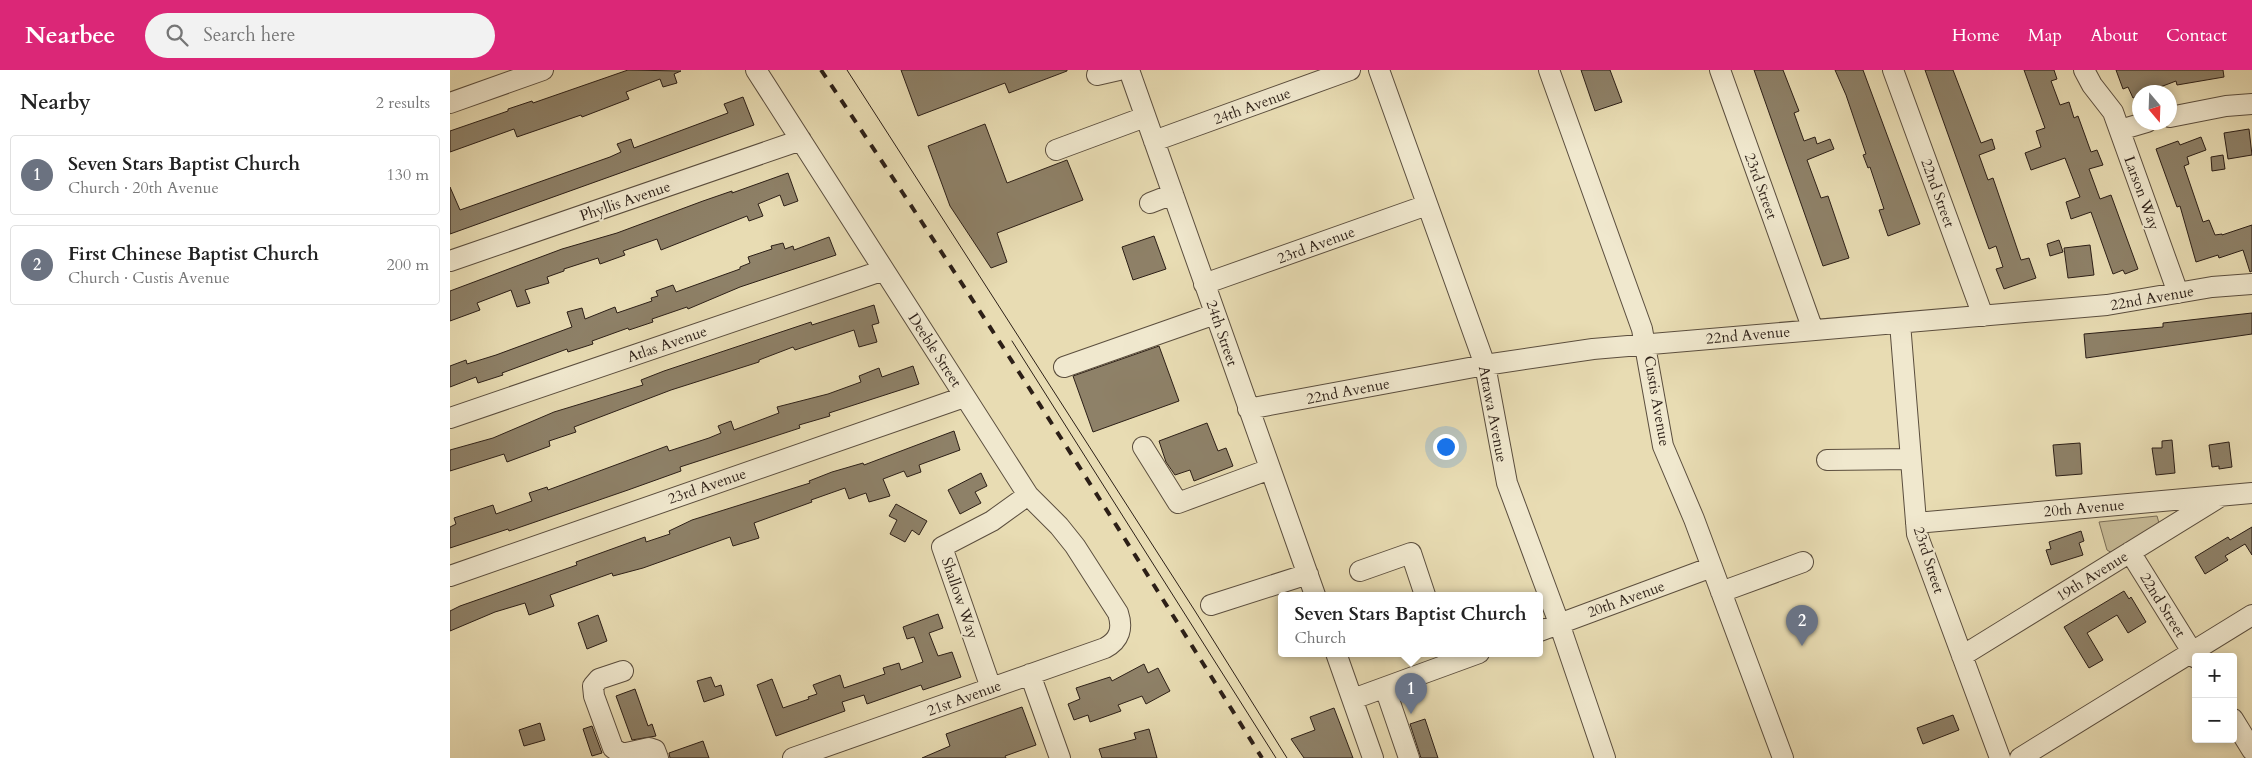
<!DOCTYPE html>
<html lang="en">
<head>
<meta charset="utf-8">
<style>
  body { margin:0; font-family:Cardo,serif; background:#f2f2f2; color:#222 }
  .controls { position:absolute; right:15px; bottom:15px; display:grid; overflow:hidden; border-radius:5px; box-shadow:0 2px 8px #0003 }
  .controls button { width:45px; height:45px; display:grid; place-items:center; padding:0; border:0; border-bottom:1px solid #e0e0e0; background:#fff; color:#222; font:25px sans-serif }
  .compass { position:absolute; left:1682px; top:15px; width:45px; height:45px; border-radius:50%; background:#fff; box-shadow:0 2px 8px #0003; rotate:161deg }
  .you { position:absolute; left:995px; top:376px; width:18px; height:18px; margin:-12px; border:4px solid #fff; border-radius:50%; background:#1a73e8; box-shadow:0 0 0 8px #1a73e833 }
  .badge { display:grid; place-items:center; width:32px; height:32px; border-radius:50%; background:#db2777; color:#fff; font-size:16px; font-weight:700 }
  .pin { position:absolute; translate:-50% -41px; filter:drop-shadow(0 1px 2px #0008) }
  .pin::after { content:''; position:absolute; top:26px; width:18px; height:15px; background:inherit; clip-path:polygon(0 0,100% 0,50% 100%) }
  .popup { position:absolute; left:828px; top:522px; width:265px; height:65px; box-sizing:border-box; display:grid; place-content:center; border-radius:5px; background:#fff; filter:drop-shadow(0 1px 4px #0005); font-size:16px; white-space:nowrap; color:#767676 }
  .popup b { font-size:19px; color:#222 }
  .popup::after { content:''; position:absolute; left:50%; top:100%; margin-left:-10px; border:10px solid transparent; border-top-color:#fff }
  .list { margin:0; padding:0; list-style:none }
  h2 { display:flex; justify-content:space-between; align-items:center; height:65px; margin:0; padding:0 20px; font-size:21px }
  h2 small { font-size:16px; font-weight:400; color:#767676 }
  .list li { display:grid; grid-template-columns:32px 1fr auto; gap:15px; align-items:center; box-sizing:border-box; height:80px; margin:0 10px 10px; padding:0 10px; border:1px solid #e0e0e0; border-radius:5px }
  .list b { display:block; font-size:19px; white-space:nowrap }
  .list p { margin:0; font-size:16px; white-space:nowrap; color:#767676 }
  .list em { font-size:16px; font-style:normal; color:#767676 }
  .icon { flex:none; width:28px; height:28px; fill:none; stroke:currentColor; stroke-width:2; stroke-linecap:round; stroke-linejoin:round }
  .map { position:relative; flex:none; width:1802px; height:688px; overflow:hidden }
  header { display:flex; align-items:center; gap:30px; box-sizing:border-box; height:70px; padding:0 25px; background:#db2777; color:#fff }
  header strong { font-size:24px }
  nav { display:flex; gap:28px; margin-inline-start:auto; font-size:18px }
  .search { width:350px; height:45px; background:#f2f2f2; display:flex; align-items:center; gap:12px; box-sizing:border-box; padding:0 18px; border-radius:28px; color:#767676; font-size:19px }
  main { display:flex }
  aside { flex:1; background:#fff }
  .map>svg:first-child { display:block }
</style>
</head>
<body>
<header>
<strong>Nearbee</strong>
<div class="search"><svg class="icon" aria-label="search" viewBox="0 0 24 24"><circle cx="10" cy="10" r="6"/><path d="M15 15l6 6"/></svg>Search here</div>
<nav><a>Home</a><a>Map</a><a>About</a><a>Contact</a></nav>
</header>
<main>
<aside>
<h2>Nearby<small>2 results</small></h2>
<ul class="list">
<li><span class="badge" style="background:#6b7280">1</span><div><b>Seven Stars Baptist Church</b><p>Church · 20th Avenue</p></div><em>130 m</em></li>
<li><span class="badge" style="background:#6b7280">2</span><div><b>First Chinese Baptist Church</b><p>Church · Custis Avenue</p></div><em>200 m</em></li>
</ul>
</aside>
<div class="map">
<svg width="1802" height="688" viewBox="0 0 1802 688">
  <rect width="100%" height="100%" fill="#e8dcb3"/>
  <filter id="stains"><feTurbulence type="fractalNoise" baseFrequency=".004" numOctaves="4"/><feColorMatrix values="0 0 0 0 .2 0 0 0 0 .09 0 0 0 0 .02 0 0 0 .5 -.17"/></filter>
  <radialGradient id="worn" r=".72"><stop offset=".6" stop-color="#630" stop-opacity="0"/><stop offset="1" stop-color="#630" stop-opacity=".3"/></radialGradient>
  <path fill="#c8bc98" stroke="#7a6e58" d="M 1707,446 L 1709,453 L 1662,483 L 1657,480 L 1649,452 Z"/>
  <path fill="#8e8168" stroke="#2c1f17" d="M 178,0 L 231,1 L 224,4 L 227,13 L 213,17 L 210,9 L 176,22 L 179,29 L 132,47 L 131,45 L 67,67 L 64,59 L 0,82 L 0,61 L 58,41 L 58,39 L 82,31 L 83,33 Z
    M 451,0 L 617,0 L 617,1 L 559,23 L 555,13 L 468,46 Z
    M 1131,0 L 1160,0 L 1172,32 L 1145,41 Z
    M 1304,0 L 1333,0 L 1349,41 L 1344,43 L 1354,71 L 1365,67 L 1367,74 L 1380,69 L 1384,79 L 1357,90 L 1371,128 L 1378,126 L 1399,188 L 1373,196 Z
    M 1385,0 L 1413,0 L 1470,154 L 1438,166 L 1429,140 L 1434,139 L 1420,97 L 1418,98 L 1413,85 L 1416,84 L 1396,25 Z
    M 1475,0 L 1503,0 L 1531,73 L 1542,69 L 1545,79 L 1529,85 L 1538,110 L 1543,108 L 1571,190 L 1579,188 L 1586,208 L 1554,219 L 1546,199 L 1553,197 L 1546,176 L 1539,179 Z
    M 1574,0 L 1604,0 L 1607,9 L 1601,11 L 1610,35 L 1619,32 L 1624,48 L 1628,46 L 1641,82 L 1647,80 L 1653,95 L 1639,99 L 1650,129 L 1661,125 L 1688,199 L 1675,204 L 1673,200 L 1663,204 L 1641,142 L 1621,149 L 1616,132 L 1630,127 L 1615,88 L 1581,100 L 1575,83 L 1591,77 L 1586,61 L 1595,58 Z
    M 1666,0 L 1773,0 L 1774,7 L 1727,15 L 1726,11 L 1697,22 L 1690,22 L 1690,25 L 1683,28 L 1678,17 L 1673,19 Z
    M 293,27 L 304,55 L 0,164 L 0,117 L 10,140 L 160,87 L 171,82 L 167,74 L 181,69 L 184,78 L 278,43 L 274,34 Z
    M 535,54 L 557,113 L 617,90 L 633,130 L 547,163 L 557,192 L 541,198 L 500,136 L 478,76 Z
    M 1799,59 L 1802,85 L 1778,89 L 1774,63 Z
    M 1751,67 L 1756,80 L 1737,87 L 1739,94 L 1734,96 L 1753,152 L 1759,150 L 1765,165 L 1772,164 L 1772,165 L 1802,155 L 1802,201 L 1800,202 L 1793,180 L 1769,188 L 1768,185 L 1746,192 L 1730,136 L 1727,137 L 1706,79 L 1728,71 L 1730,75 Z
    M 1773,85 L 1775,99 L 1762,101 L 1761,87 Z
    M 338,103 L 348,131 L 334,136 L 330,125 L 308,134 L 313,146 L 299,151 L 297,146 L 211,180 L 207,169 L 173,181 L 175,185 L 150,194 L 148,188 L 114,199 L 114,201 L 97,207 L 99,213 L 75,220 L 80,233 L 67,237 L 61,220 L 27,233 L 30,240 L 0,251 L 0,221 L 112,179 L 167,163 L 253,131 L 282,121 L 282,123 Z
    M 704,166 L 716,199 L 683,210 L 672,177 Z
    M 379,167 L 386,185 L 290,217 L 238,239 L 237,237 L 202,249 L 203,252 L 179,260 L 178,258 L 142,271 L 143,274 L 118,282 L 117,279 L 52,303 L 53,305 L 28,313 L 26,307 L 0,317 L 0,296 L 16,290 L 17,294 L 46,285 L 122,257 L 117,242 L 132,238 L 135,249 L 165,237 L 167,243 L 202,231 L 201,228 L 208,226 L 206,221 L 223,215 L 226,222 L 290,199 L 290,197 L 300,193 L 298,187 L 322,179 L 321,176 L 333,173 L 335,179 L 343,176 L 344,180 Z
    M 1609,170 L 1613,182 L 1600,186 L 1597,174 Z
    M 1640,175 L 1644,205 L 1618,208 L 1614,178 Z
    M 424,235 L 429,253 L 422,255 L 427,272 L 409,277 L 404,260 L 345,280 L 343,277 L 309,290 L 309,292 L 221,320 L 124,357 L 126,362 L 99,371 L 100,376 L 57,392 L 54,384 L 0,401 L 0,380 L 43,368 L 104,342 L 193,315 L 191,310 L 214,301 L 361,252 L 362,255 Z
    M 1802,243 L 1802,264 L 1636,288 L 1634,264 L 1713,257 L 1713,253 Z
    M 709,276 L 729,331 L 643,362 L 623,306 Z
    M 463,296 L 469,314 L 379,343 L 380,346 L 349,355 L 350,358 L 230,397 L 231,401 L 178,420 L 59,461 L 58,459 L 0,478 L 0,457 L 6,454 L 4,448 L 43,435 L 46,444 L 82,431 L 79,423 L 97,417 L 98,420 L 217,376 L 219,381 L 259,368 L 271,363 L 268,356 L 281,351 L 284,360 L 329,343 L 327,337 L 378,324 L 411,312 L 409,306 L 429,298 L 432,307 Z
    M 757,353 L 768,381 L 776,378 L 783,396 L 744,411 L 740,400 L 725,405 L 716,392 L 709,371 Z
    M 504,361 L 510,380 L 469,395 L 471,402 L 457,407 L 454,401 L 433,409 L 440,426 L 419,432 L 416,423 L 399,429 L 395,418 L 361,430 L 362,432 L 304,453 L 309,468 L 283,476 L 280,467 L 193,498 L 163,506 L 162,503 L 100,525 L 104,536 L 79,545 L 75,533 L 45,542 L 0,561 L 0,541 L 10,536 L 127,495 L 126,492 L 195,467 L 196,472 L 220,464 L 219,461 L 242,450 L 360,413 L 359,411 L 382,402 L 413,393 L 414,395 Z
    M 1722,370 L 1725,403 L 1706,405 L 1702,378 L 1712,378 L 1712,371 Z
    M 1779,372 L 1782,397 L 1769,399 L 1769,396 L 1762,397 L 1759,375 Z
    M 1630,373 L 1632,404 L 1606,406 L 1603,375 Z
    M 531,403 L 537,416 L 525,422 L 531,433 L 510,444 L 498,420 Z
    M 446,434 L 477,451 L 469,465 L 462,460 L 455,472 L 440,464 L 447,450 L 439,446 Z
    M 1802,457 L 1802,485 L 1795,474 L 1775,486 L 1778,490 L 1755,504 L 1745,487 L 1778,467 L 1780,470 Z
    M 1631,461 L 1634,471 L 1629,473 L 1633,485 L 1601,495 L 1596,480 L 1601,479 L 1599,472 Z
    M 1674,521 L 1679,529 L 1681,527 L 1696,552 L 1678,563 L 1667,545 L 1637,563 L 1653,590 L 1639,598 L 1614,557 Z
    M 488,544 L 493,558 L 479,563 L 488,586 L 502,582 L 511,607 L 473,620 L 471,615 L 417,634 L 414,625 L 392,632 L 395,641 L 326,666 L 307,615 L 322,609 L 333,638 L 359,629 L 358,627 L 367,624 L 363,615 L 390,605 L 394,618 L 435,604 L 433,598 L 449,593 L 451,600 L 473,592 L 464,567 L 457,569 L 453,557 Z
    M 148,545 L 157,571 L 137,579 L 128,553 Z
    M 694,594 L 698,603 L 708,598 L 720,621 L 696,634 L 692,626 L 668,635 L 671,641 L 640,652 L 638,645 L 624,650 L 618,634 L 630,629 L 626,618 L 660,607 L 662,611 Z
    M 261,607 L 265,617 L 271,615 L 274,625 L 254,632 L 247,611 Z
    M 185,619 L 198,656 L 202,654 L 206,666 L 182,670 L 166,626 Z
    M 572,637 L 586,675 L 555,686 L 556,688 L 472,688 L 500,676 L 496,664 Z
    M 884,638 L 903,688 L 854,688 L 841,669 L 865,660 L 860,647 Z
    M 1503,645 L 1509,660 L 1473,674 L 1467,658 Z
    M 975,649 L 988,688 L 971,688 L 960,654 Z
    M 90,653 L 95,670 L 74,676 L 69,660 Z
    M 142,656 L 152,683 L 142,686 L 133,659 Z
    M 699,659 L 707,688 L 652,688 L 649,679 L 686,669 L 684,663 Z
    M 253,671 L 259,688 L 220,688 L 219,683 Z"/>
  <g fill="none" stroke-linecap="round" stroke-linejoin="round">
    <g stroke="#5b4e3e" stroke-width="22">
      <path id="minor" d="M 306,0 L 578,425 L 609,456 L 625,476 L 668,543 C 673,558 670,570 655,578 L 343,688
        M 679,0 L 865,525
        M 929,0 L 1035,295 L 1057,413 L 1109,553 L 1155,688
        M 1099,0 L 1192,259 L 1213,376 L 1244,449 L 1333,688
        M 1270,0 L 1363,260
        M 1443,0 L 1533,246
        M 1634,0 L 1642,15 L 1663,42 L 1728,223
        M 647,5 L 669,0
        M 0,33 L 93,0
        M 1720,47 L 1776,36 L 1802,34
        M 1670,60 L 1697,52
        M 704,71 L 900,0
        M 606,80 L 695,47
        M 700,133 L 723,124
        M 0,191 L 351,70
        M 754,214 L 977,135
        M 1450,253 L 1467,464 L 1550,688
        M 614,297 L 765,244
        M 798,339 L 1035,295 L 1143,279 L 1657,235 L 1762,217 L 1802,214
        M 0,348 L 434,200
        M 693,377 L 728,433 L 820,399
        M 1377,390 L 1461,389
        M 1466,453 L 1802,423
        M 1680,482 L 1746,588
        M 910,501 L 961,483 L 975,525
        M 0,506 L 514,327
        M 1271,522 L 1353,492
        M 761,535 L 858,504
        M 1090,561 L 1262,497
        M 886,583 L 923,688
        M 1512,586 L 1768,428
        M 173,601 L 149,609 L 143,616 L 144,626 L 163,678 L 172,684 L 199,678 L 205,680 L 208,688
        M 580,604 L 610,688
        M 541,618 L 492,477 L 542,451 L 578,425
        M 935,618 L 959,688
        M 903,629 L 1029,583
        M 1783,649 L 1802,680
        M 1570,688 L 1802,545"/>
    </g>
    <use href="#minor" stroke="#f0e8ce" stroke-width="20"/>
    <path stroke="#2c1f17" stroke-width="1" d="M 397,0 L 745,541 L 837,688
      M 562,271 L 826,688"/>
    <path stroke="#2c1f17" stroke-width="4" stroke-dasharray="9 9" stroke-linecap="butt" d="M 371,0 C 523,226 668,457 812,688"/>
  </g>
  <g text-anchor="middle" dominant-baseline="central" stroke-width="4" stroke-linejoin="round" paint-order="stroke">
    <g font-size="15" fill="#2c1f17" stroke="#f0e8ce">
      <text transform="translate(802 36) rotate(-20)">24th Avenue</text>
      <text transform="translate(1311 116) rotate(70)">23rd Street</text>
      <text transform="translate(1488 123) rotate(70)">22nd Street</text>
      <text transform="translate(1692 123) rotate(70)">Larson Way</text>
      <text transform="translate(175 131) rotate(-19)">Phyllis Avenue</text>
      <text transform="translate(866 175) rotate(-20)">23rd Avenue</text>
      <text transform="translate(1702 228) rotate(-10)">22nd Avenue</text>
      <text transform="translate(772 263) rotate(71)">24th Street</text>
      <text transform="translate(1298 265) rotate(-5)">22nd Avenue</text>
      <text transform="translate(217 274) rotate(-19)">Atlas Avenue</text>
      <text transform="translate(485 280) rotate(57)">Deeble Street</text>
      <text transform="translate(898 321) rotate(-11)">22nd Avenue</text>
      <text transform="translate(1207 331) rotate(80)">Custis Avenue</text>
      <text transform="translate(1043 344) rotate(79)">Attawa Avenue</text>
      <text transform="translate(257 416) rotate(-19)">23rd Avenue</text>
      <text transform="translate(1634 438) rotate(-5)">20th Avenue</text>
      <text transform="translate(1479 490) rotate(72)">23rd Street</text>
      <text transform="translate(1642 506) rotate(-32)">19th Avenue</text>
      <text transform="translate(510 528) rotate(71)">Shallow Way</text>
      <text transform="translate(1176 529) rotate(-20)">20th Avenue</text>
      <text transform="translate(1713 535) rotate(58)">22nd Street</text>
      <text transform="translate(514 628) rotate(-20)">21st Avenue</text>
    </g>
  </g>
  <rect width="100%" height="100%" filter="url(#stains)"/>
  <rect width="100%" height="100%" fill="url(#worn)"/>
</svg>
<div class="controls">
<button>+</button>
<button>−</button>
</div>
<svg class="compass" viewBox="-18 -18 36 36"><path d="M0-13l5 13h-10z" fill="#e53935"/><path d="M0 13l5-13h-10z" fill="#767676"/></svg>
<div class="you"></div>
<div class="pin badge" style="left:961px;top:644px;background:#6b7280">1</div>
<div class="popup"><b>Seven Stars Baptist Church</b>Church</div>
<div class="pin badge" style="left:1352px;top:576px;background:#6b7280">2</div>
</div>
</main>
</body>
</html>
